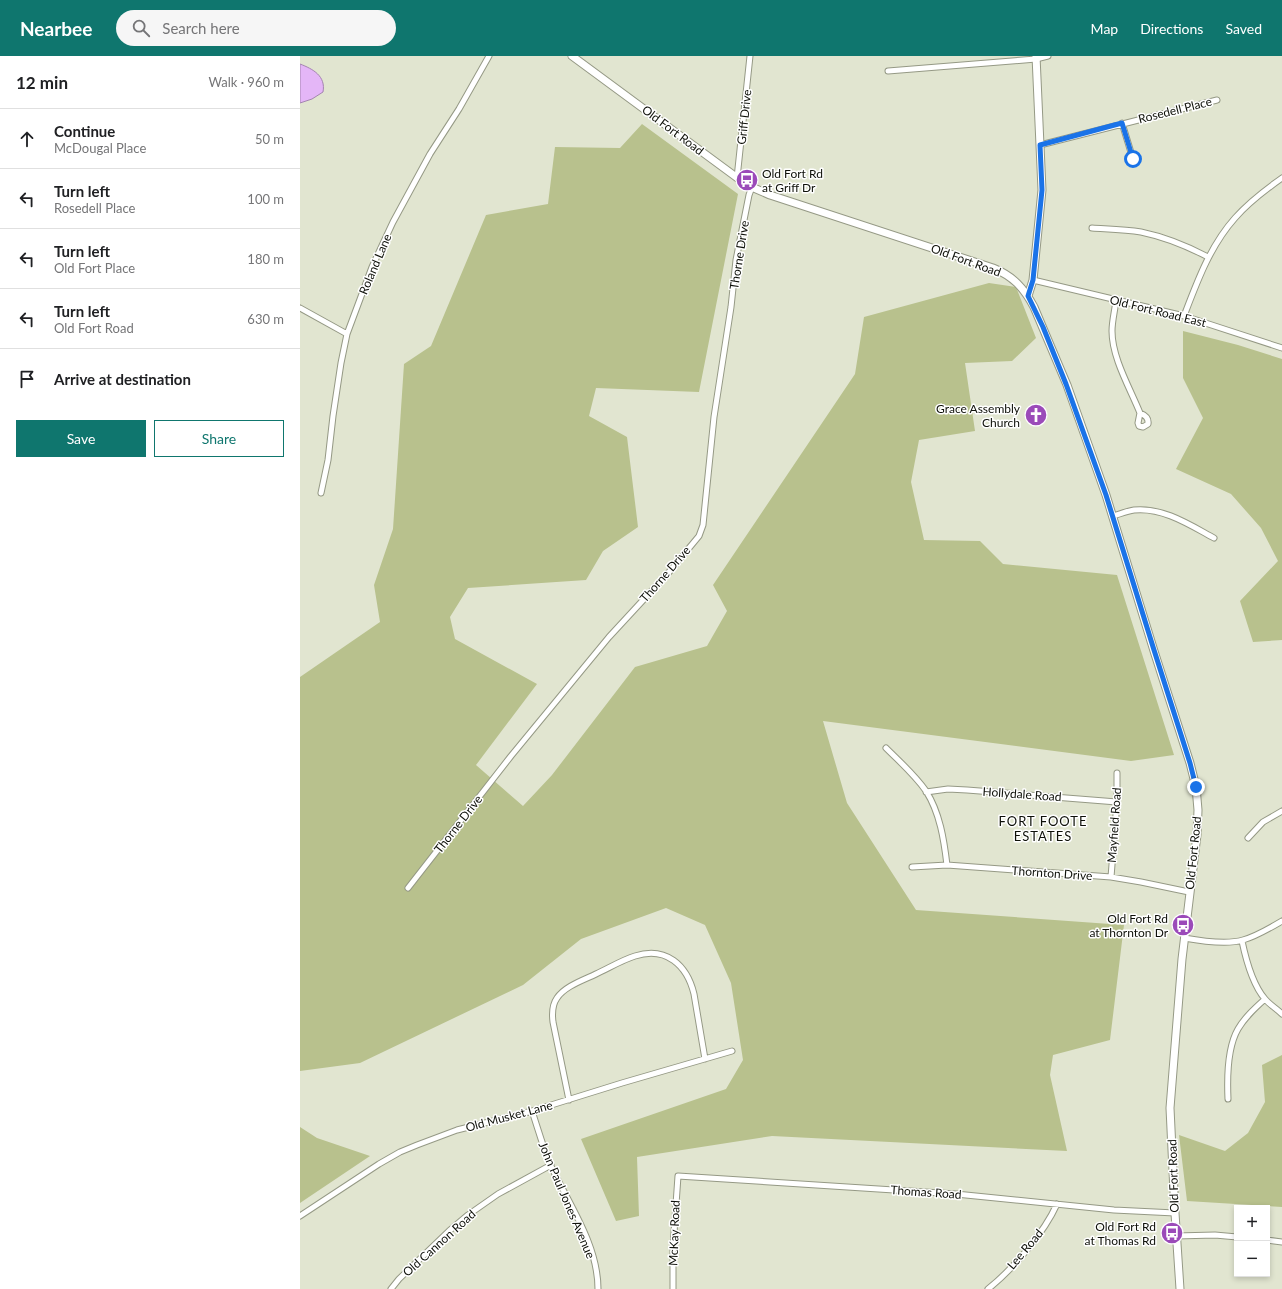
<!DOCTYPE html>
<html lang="en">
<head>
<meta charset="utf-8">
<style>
  body { margin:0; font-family:Lato,sans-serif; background:#f6f6f6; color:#202124 }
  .controls { position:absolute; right:12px; bottom:12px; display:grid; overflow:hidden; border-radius:0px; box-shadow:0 2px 6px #0003 }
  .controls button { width:36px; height:36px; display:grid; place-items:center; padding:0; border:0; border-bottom:1px solid #e0e0e0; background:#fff; color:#202124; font:20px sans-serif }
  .stop { position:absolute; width:12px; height:12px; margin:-9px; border:3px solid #1a73e8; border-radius:50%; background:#fff }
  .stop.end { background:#1a73e8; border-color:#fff; box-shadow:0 1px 4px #0008 }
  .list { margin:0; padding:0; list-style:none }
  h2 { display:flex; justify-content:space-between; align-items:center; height:52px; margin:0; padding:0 16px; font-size:17px }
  h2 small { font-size:13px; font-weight:400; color:#757577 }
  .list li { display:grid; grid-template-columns:26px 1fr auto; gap:12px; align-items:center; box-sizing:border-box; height:60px; padding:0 16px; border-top:1px solid #e0e0e0 }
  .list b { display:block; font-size:15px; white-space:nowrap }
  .list p { margin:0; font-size:13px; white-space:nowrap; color:#757577 }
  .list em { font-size:13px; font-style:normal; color:#757577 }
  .actions { display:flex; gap:8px; padding:12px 16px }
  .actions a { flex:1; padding:9px 0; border:1px solid #0f766e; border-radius:0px; text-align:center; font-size:14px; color:#0f766e }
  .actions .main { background:#0f766e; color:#fff }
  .icon { flex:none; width:22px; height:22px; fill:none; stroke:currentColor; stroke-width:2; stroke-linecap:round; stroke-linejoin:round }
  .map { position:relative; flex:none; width:982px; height:1233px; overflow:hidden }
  header { display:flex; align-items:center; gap:24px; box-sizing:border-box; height:56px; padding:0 20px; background:#0f766e; color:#fff }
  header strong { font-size:19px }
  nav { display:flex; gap:22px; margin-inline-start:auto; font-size:14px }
  .search { width:280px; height:36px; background:#f6f6f6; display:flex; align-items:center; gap:10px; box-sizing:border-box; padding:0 14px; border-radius:22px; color:#757577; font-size:15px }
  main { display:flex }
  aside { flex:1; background:#fff }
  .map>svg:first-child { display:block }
</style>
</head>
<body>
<header>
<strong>Nearbee</strong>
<div class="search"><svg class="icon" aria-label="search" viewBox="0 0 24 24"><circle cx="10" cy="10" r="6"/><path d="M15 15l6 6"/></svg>Search here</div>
<nav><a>Map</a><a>Directions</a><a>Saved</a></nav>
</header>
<main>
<aside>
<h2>12 min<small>Walk · 960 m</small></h2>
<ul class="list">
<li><svg class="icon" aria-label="ahead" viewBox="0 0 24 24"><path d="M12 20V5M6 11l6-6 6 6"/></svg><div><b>Continue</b><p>McDougal Place</p></div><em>50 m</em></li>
<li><svg class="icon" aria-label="left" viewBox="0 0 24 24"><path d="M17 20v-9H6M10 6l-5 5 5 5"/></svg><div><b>Turn left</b><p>Rosedell Place</p></div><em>100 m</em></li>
<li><svg class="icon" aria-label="left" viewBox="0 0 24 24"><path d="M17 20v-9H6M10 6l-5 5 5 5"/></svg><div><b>Turn left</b><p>Old Fort Place</p></div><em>180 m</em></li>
<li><svg class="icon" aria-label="left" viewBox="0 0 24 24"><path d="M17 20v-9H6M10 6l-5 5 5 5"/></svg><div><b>Turn left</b><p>Old Fort Road</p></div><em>630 m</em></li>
<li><svg class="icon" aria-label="arrive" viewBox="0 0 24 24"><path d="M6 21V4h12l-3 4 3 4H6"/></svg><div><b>Arrive at destination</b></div></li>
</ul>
<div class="actions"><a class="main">Save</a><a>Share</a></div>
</aside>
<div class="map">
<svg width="982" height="1233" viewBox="0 0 982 1233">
  <rect width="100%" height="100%" fill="#e1e5d0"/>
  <path fill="#b8c18d" d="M 342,68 L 438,138 L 399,336 L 296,332 L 289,360 L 327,381 L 338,471 L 303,495 L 286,524 L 168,532 L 150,561 L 155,583 L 237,628 L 176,709 L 223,750 L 252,719 L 335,611 L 407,590 L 427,555 L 413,529 L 555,318 L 564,261 L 689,227 L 716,231 L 736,282 L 712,305 L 665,307 L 675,375 L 619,384 L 611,426 L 624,484 L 680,485 L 703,508 L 817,519 L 874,699 L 831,705 L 523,665 L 547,747 L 616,854 L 824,869 L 810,984 L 753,999 L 750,1019 L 767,1095 L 472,1080 L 337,1101 L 339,1160 L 316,1165 L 281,1083 L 426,1033 L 443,1004 L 431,927 L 405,869 L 366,852 L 281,883 L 223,929 L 60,1007 L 0,1015 L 0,621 L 80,566 L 74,529 L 93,473 L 104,308 L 131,290 L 186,159 L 248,148 L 255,91 L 320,92 Z
    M 883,275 L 938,289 L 982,303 L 982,584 L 953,586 L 940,545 L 978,505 L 961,472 L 931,438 L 876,413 L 903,362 L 883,322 Z
    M 982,999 L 982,1151 L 887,1145 L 879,1079 L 925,1095 L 948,1077 L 965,1046 L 962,1009 Z
    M 0,1071 L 17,1082 L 70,1100 L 0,1147 Z"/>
  <path fill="#e4b6f7" stroke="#a484b0" d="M 0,8 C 13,13 26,20 23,36 L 12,43 L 0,47 Z"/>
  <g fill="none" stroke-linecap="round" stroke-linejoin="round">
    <g stroke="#959985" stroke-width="7">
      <path id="street" d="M 588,15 L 736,3 L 748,0
        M 822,67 L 833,103
        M 740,89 L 917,44
        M 437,122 L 450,0
        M 792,172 C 808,173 825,173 841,176 C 865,181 887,190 908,201
        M 733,224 L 884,260 L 982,292
        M 816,244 C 815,254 812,265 812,275 C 812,302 830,332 840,357
        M 0,252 L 47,278
        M 884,260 C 897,226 910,190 935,162 C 949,146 965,134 982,122
        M 840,357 C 845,359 849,362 848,368 L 843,371 L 839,370 L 838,367 Z
        M 21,437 L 28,404 L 33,360 L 41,307 L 47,278 L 72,211 L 93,166 L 130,98 L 159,53 L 189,0
        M 813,460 C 820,458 827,455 834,454 C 863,451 890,469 914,482
        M 586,692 C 600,706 615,719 626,735 C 640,757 644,784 647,809
        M 626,736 L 648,733 L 667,734 L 817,746
        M 948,782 L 963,766 L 982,755
        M 612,811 L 647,809 L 811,821 L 841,826 L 889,836
        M 811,821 L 817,746 L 817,717
        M 108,832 L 211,700 L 309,581 L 370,515 L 399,480 L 403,469 L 414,361 L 431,251 L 436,204 L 449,139 L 452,131
        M 884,882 C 901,885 926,889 943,884 C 957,880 970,872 982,865
        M 942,885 C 946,904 952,928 965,943 C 970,949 977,953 982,958
        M 928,1043 C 927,1021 927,992 938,973 C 945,961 955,952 965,943
        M 269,1044 L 253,966 C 252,958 252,949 257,942 C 265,930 284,924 296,918 C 309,912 322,904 335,900 C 366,890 387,909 394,938 L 405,1003
        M 232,1055 C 238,1073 243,1091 250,1108 C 268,1147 298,1188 298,1233
        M 0,1160 L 79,1108 L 100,1096 L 117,1089 L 157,1074 L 232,1055 L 322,1027 L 432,995
        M 876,1180 L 915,1179 L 937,1181
        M 967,1184 L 982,1186
        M 91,1233 L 99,1223 L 149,1175 L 168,1159 L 198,1138 L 251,1109
        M 373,1233 L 373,1191 L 378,1120 L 656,1138 L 814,1154 L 875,1157
        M 688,1233 C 713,1213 744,1177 757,1148"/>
    </g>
    <g stroke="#959985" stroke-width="9">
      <path id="secondary" d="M 272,0 L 447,129 L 470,139 L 693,212 C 713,220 724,232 734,251 L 767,329 L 806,439 L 854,595 L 890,707 L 896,731 L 898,754 L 897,779 L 882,903 L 870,1052 L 875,1157 L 880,1233
        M 728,240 L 733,224 L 742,134 L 736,0"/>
    </g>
    <use href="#street" stroke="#fff" stroke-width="5"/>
    <use href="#secondary" stroke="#fff" stroke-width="7"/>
  </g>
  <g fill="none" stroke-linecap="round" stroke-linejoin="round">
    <path stroke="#1a73e8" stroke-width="5" d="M 833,103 L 822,67 L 740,89 L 742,134 L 733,224 L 728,240 L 743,271 L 766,328 L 806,439 L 854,594 L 890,707 L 896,731"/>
  </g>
  <defs>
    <g id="bus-disc" transform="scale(1.15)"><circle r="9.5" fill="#9b4ab9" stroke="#fff"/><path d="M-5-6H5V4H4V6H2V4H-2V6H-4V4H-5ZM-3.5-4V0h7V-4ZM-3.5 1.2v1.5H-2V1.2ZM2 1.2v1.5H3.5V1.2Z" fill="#fff"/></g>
    <g id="church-disc" transform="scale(1.15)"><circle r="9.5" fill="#9b4ab9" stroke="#fff"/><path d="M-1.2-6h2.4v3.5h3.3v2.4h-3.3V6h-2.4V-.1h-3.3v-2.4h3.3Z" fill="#fff"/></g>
  </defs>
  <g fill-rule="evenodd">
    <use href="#bus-disc" x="447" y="124"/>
    <use href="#church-disc" x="736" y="359"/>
    <use href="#bus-disc" x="883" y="869"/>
    <use href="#bus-disc" x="872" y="1177"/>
  </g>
  <g text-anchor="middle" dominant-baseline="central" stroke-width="3" stroke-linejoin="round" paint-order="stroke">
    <g font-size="12" fill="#0e1009" stroke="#fff">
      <text transform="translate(875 54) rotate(-14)">Rosedell Place</text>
      <text transform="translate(444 61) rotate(-84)">Griff Drive</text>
      <text transform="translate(373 74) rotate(37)">Old Fort Road</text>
      <text transform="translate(439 199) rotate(-81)">Thorne Drive</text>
      <text transform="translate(666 204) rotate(20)">Old Fort Road</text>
      <text transform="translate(75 208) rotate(-67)">Roland Lane</text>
      <text transform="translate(858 255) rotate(14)">Old Fort Road East</text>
      <text transform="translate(365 518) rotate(-49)">Thorne Drive</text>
      <text transform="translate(722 738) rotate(4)">Hollydale Road</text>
      <text transform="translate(158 768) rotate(-52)">Thorne Drive</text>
      <text transform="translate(814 769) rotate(-86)">Mayfield Road</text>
      <text transform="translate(893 797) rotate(-84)">Old Fort Road</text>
      <text transform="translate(752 817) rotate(4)">Thornton Drive</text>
      <text transform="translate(209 1060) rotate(-15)">Old Musket Lane</text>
      <text transform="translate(873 1120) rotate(-92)">Old Fort Road</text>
      <text transform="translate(626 1136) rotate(4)">Thomas Road</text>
      <text transform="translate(267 1144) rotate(67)">John Paul Jones Avenue</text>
      <text transform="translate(374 1177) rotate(-88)">McKay Road</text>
      <text transform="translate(139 1187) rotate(-42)">Old Cannon Road</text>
      <text transform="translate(725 1193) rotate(-50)">Lee Road</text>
    </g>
    <g font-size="12" fill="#0e1009" stroke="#fff" text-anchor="end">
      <text x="462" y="117" text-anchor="start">Old Fort Rd<tspan x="462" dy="14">at Griff Dr</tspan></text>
      <text x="720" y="352">Grace Assembly<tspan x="720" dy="14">Church</tspan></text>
      <text x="868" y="862">Old Fort Rd<tspan x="868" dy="14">at Thornton Dr</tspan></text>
      <text x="856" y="1170">Old Fort Rd<tspan x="856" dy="14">at Thomas Rd</tspan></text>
    </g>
    <g font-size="13" letter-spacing="1" fill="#0e1009" stroke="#fff">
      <text x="743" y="765">FORT FOOTE<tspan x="743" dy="15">ESTATES</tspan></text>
    </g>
  </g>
</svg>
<div class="controls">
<button>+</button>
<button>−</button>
</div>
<div class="stop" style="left:833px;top:103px"></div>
<div class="stop end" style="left:896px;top:731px"></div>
</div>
</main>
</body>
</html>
